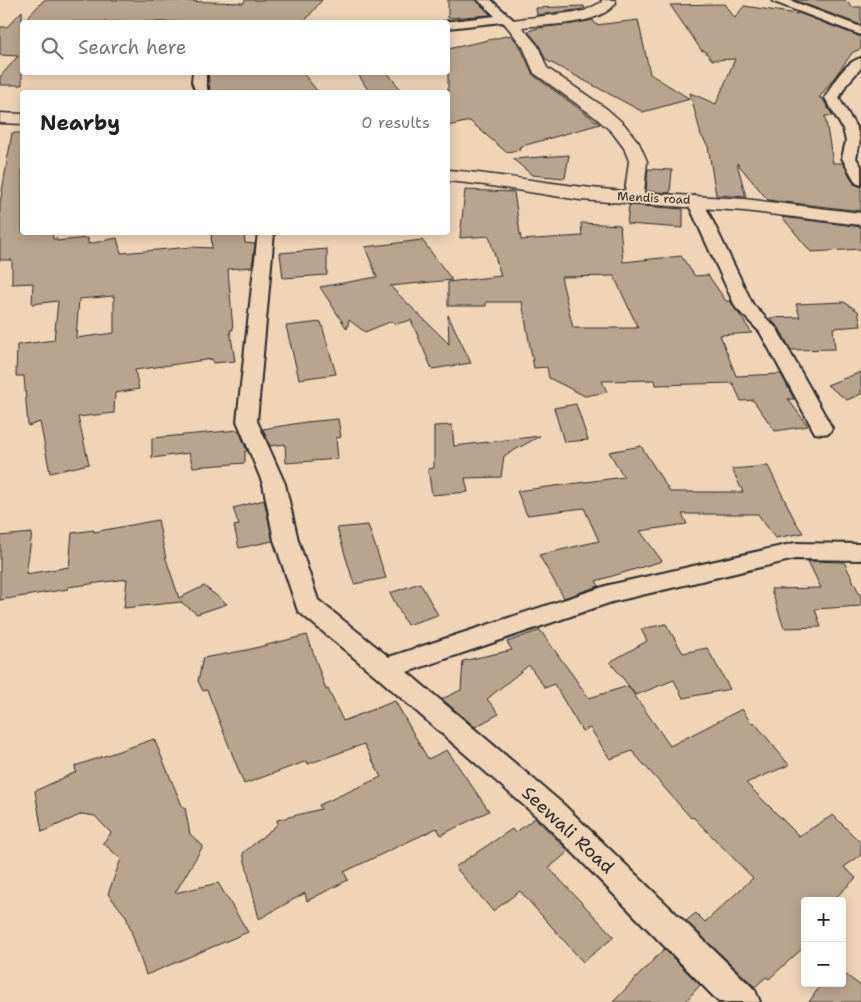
<!DOCTYPE html>
<html lang="en">
<head>
<meta charset="utf-8">
<style>
  body { margin:0; font-family:"Shantell Sans",sans-serif; background:#f6f6f6; color:#222 }
  .controls { position:absolute; right:15px; bottom:15px; display:grid; overflow:hidden; border-radius:5px; box-shadow:0 2px 12px #0003 }
  .controls button { width:45px; height:45px; display:grid; place-items:center; padding:0; border:0; border-bottom:1px solid #e0e0e0; background:#fff; color:#222; font:25px sans-serif }
  .list { margin:0; padding:0; list-style:none }
  h2 { display:flex; justify-content:space-between; align-items:center; height:65px; margin:0; padding:0 20px; font-size:21px }
  h2 small { font-size:16px; font-weight:400; color:#767676 }
  .icon { flex:none; width:28px; height:28px; fill:none; stroke:currentColor; stroke-width:2; stroke-linecap:round; stroke-linejoin:round }
  .map { position:relative; flex:none; width:861px; height:1002px; overflow:hidden }
  .search { position:absolute; background:#fff; box-shadow:0 2px 12px #0003; left:20px; top:20px; width:430px; height:55px; display:flex; align-items:center; gap:12px; box-sizing:border-box; padding:0 18px; border-radius:5px; color:#767676; font-size:19px }
  .panel { position:absolute; background:#fff; box-shadow:0 2px 12px #0003; left:20px; top:90px; width:430px; height:145px; border-radius:5px }
  .map>svg:first-child { display:block }
</style>
</head>
<body>
<div class="map">
<svg width="861" height="1002" viewBox="0 0 861 1002">
  <rect width="100%" height="100%" fill="#efd4b6"/>
  <filter id="ink" filterUnits="userSpaceOnUse"><feTurbulence type="fractalNoise" baseFrequency=".02" numOctaves="2"/><feDisplacementMap in="SourceGraphic" scale="10" xChannelSelector="R" yChannelSelector="G"/><feConvolveMatrix kernelMatrix="1 2 1 2 8 2 1 2 1" color-interpolation-filters="sRGB"/></filter>
  <g filter="url(#ink)">
    <path fill="#b9a48f" stroke="#2b2b2b" fill-rule="evenodd" d="M 44,0 L 148,0 L 244,3 L 245,0 L 322,0 L 304,22 L 215,20 L 193,21 L 192,22 L 23,22 Z
      M 448,0 L 476,0 L 491,15 L 448,18 Z
      M 794,0 L 845,0 L 852,7 L 861,7 L 861,25 Z
      M 724,4 L 735,18 L 744,6 L 797,14 L 796,12 L 861,37 L 861,49 L 853,52 L 819,98 L 822,98 L 833,116 L 825,116 L 833,163 L 843,163 L 854,184 L 861,187 L 861,211 L 768,200 L 737,163 L 746,197 L 716,195 L 708,146 L 701,135 L 690,93 L 716,104 L 735,59 L 712,60 L 704,50 L 702,51 L 670,5 Z
      M 584,6 L 585,8 L 583,9 L 537,15 L 536,8 Z
      M 22,11 L 22,85 L 0,85 L 0,77 L 18,56 L 0,55 L 0,27 L 7,27 Z
      M 593,20 L 596,25 L 638,20 L 650,74 L 690,99 L 643,112 L 546,60 L 539,45 L 528,31 L 538,28 L 573,24 Z
      M 511,35 L 521,48 L 533,75 L 600,124 L 519,147 L 520,150 L 506,152 L 470,121 L 448,126 L 448,49 Z
      M 208,72 L 302,72 L 318,92 L 210,92 Z
      M 357,72 L 387,72 L 401,90 L 369,92 Z
      M 12,133 L 22,133 L 22,232 L 52,232 L 53,239 L 57,239 L 57,241 L 88,238 L 88,244 L 117,238 L 121,253 L 192,247 L 212,248 L 211,232 L 244,232 L 245,243 L 255,244 L 252,267 L 228,269 L 233,330 L 230,330 L 235,361 L 213,363 L 212,359 L 135,370 L 139,389 L 115,393 L 114,413 L 78,417 L 89,464 L 50,473 L 40,422 L 28,426 L 24,376 L 16,376 L 17,345 L 54,340 L 58,301 L 32,304 L 33,283 L 12,284 L 12,260 L 0,260 L 0,203 ZM 114,296 L 114,333 L 76,338 L 79,299 Z
      M 569,155 L 565,178 L 532,175 L 513,159 Z
      M 648,169 L 672,170 L 670,193 L 646,191 Z
      M 465,190 L 514,192 L 521,240 L 582,236 L 581,223 L 620,225 L 623,262 L 681,256 L 695,276 L 708,275 L 726,301 L 730,301 L 752,333 L 720,335 L 736,376 L 781,374 L 794,399 L 788,399 L 808,426 L 775,431 L 753,400 L 741,401 L 733,383 L 656,385 L 655,380 L 602,381 L 607,392 L 585,396 L 549,378 L 547,367 L 534,368 L 522,302 L 486,302 L 486,306 L 448,306 L 448,282 L 501,276 L 489,236 L 460,238 ZM 614,276 L 638,328 L 573,328 L 561,277 Z
      M 629,205 L 683,209 L 683,228 L 627,224 Z
      M 782,217 L 861,227 L 861,249 L 811,252 Z
      M 422,240 L 452,280 L 390,286 L 449,344 L 448,315 L 471,363 L 432,369 L 411,320 L 396,324 L 392,321 L 365,332 L 349,320 L 347,329 L 320,287 L 377,277 L 365,247 Z
      M 327,249 L 327,275 L 283,278 L 280,253 Z
      M 844,302 L 858,311 L 861,326 L 833,328 L 835,349 L 791,350 L 779,328 L 770,318 L 800,317 L 796,304 Z
      M 321,322 L 336,374 L 299,379 L 286,326 Z
      M 861,372 L 861,394 L 847,400 L 827,385 Z
      M 576,404 L 588,440 L 564,442 L 554,408 Z
      M 338,419 L 341,437 L 336,438 L 338,459 L 286,463 L 285,444 L 270,446 L 263,429 L 306,422 Z
      M 452,425 L 454,446 L 540,436 L 504,456 L 501,477 L 465,478 L 468,492 L 432,495 L 428,469 L 434,468 L 434,426 Z
      M 239,430 L 247,451 L 245,451 L 245,463 L 193,467 L 189,453 L 152,458 L 152,438 Z
      M 641,446 L 670,492 L 743,492 L 732,469 L 768,466 L 795,521 L 803,533 L 775,538 L 758,514 L 682,514 L 687,524 L 640,531 L 662,561 L 596,581 L 599,586 L 564,598 L 539,555 L 599,541 L 584,508 L 527,515 L 517,491 L 624,477 L 609,452 Z
      M 264,500 L 273,541 L 239,548 L 234,526 L 239,525 L 233,508 Z
      M 158,520 L 166,559 L 179,598 L 204,586 L 227,604 L 197,614 L 181,602 L 124,608 L 127,579 L 68,587 L 68,589 L 0,600 L 0,536 L 32,533 L 26,574 L 69,567 L 72,533 L 94,530 L 94,532 Z
      M 368,525 L 386,578 L 354,584 L 337,528 Z
      M 808,561 L 844,562 L 861,597 L 861,606 L 815,609 L 821,627 L 784,628 L 771,589 L 821,588 Z
      M 420,583 L 438,615 L 407,625 L 390,593 Z
      M 666,624 L 683,653 L 707,648 L 730,689 L 683,698 L 674,680 L 636,695 L 610,662 L 647,641 L 641,629 Z
      M 540,630 L 589,698 L 628,686 L 670,746 L 742,709 L 751,723 L 754,722 L 789,765 L 746,783 L 799,836 L 833,815 L 861,843 L 861,855 L 844,867 L 856,878 L 832,901 L 805,901 L 805,946 L 769,979 L 766,977 L 755,987 L 686,921 L 696,913 L 705,922 L 753,878 L 693,817 L 691,818 L 632,751 L 610,759 L 590,728 L 582,731 L 554,684 L 545,688 L 529,665 L 487,699 L 499,714 L 475,727 L 442,699 L 461,690 L 463,661 L 512,650 L 507,642 Z
      M 307,635 L 326,690 L 328,689 L 343,721 L 395,701 L 428,759 L 447,750 L 489,811 L 441,835 L 437,828 L 344,872 L 348,880 L 307,901 L 305,893 L 259,919 L 243,853 L 278,824 L 277,820 L 321,809 L 319,805 L 381,777 L 364,744 L 308,764 L 307,761 L 244,784 L 207,690 L 203,691 L 198,681 L 203,658 L 247,650 Z
      M 154,739 L 183,808 L 185,808 L 190,834 L 203,846 L 175,893 L 218,883 L 248,932 L 146,975 L 126,916 L 108,894 L 121,859 L 103,843 L 111,833 L 95,816 L 82,814 L 42,832 L 35,791 L 76,772 L 75,766 Z
      M 535,818 L 569,851 L 549,868 L 614,937 L 583,962 L 520,891 L 493,911 L 455,867 L 512,829 L 515,833 Z
      M 664,949 L 700,985 L 685,1002 L 613,1002 Z
      M 842,972 L 861,986 L 861,1002 L 809,1002 L 822,983 L 842,983 Z"/>
    <g fill="none" stroke-linecap="round" stroke-linejoin="round">
      <g stroke="#2b2b2b" stroke-width="4">
        <path id="minor" d="M 478,0 L 491,0 L 518,24 L 512,28 L 502,22 L 448,28 L 448,22 L 443,22 L 495,16 Z
          M 772,0 L 789,0 L 861,27 L 861,35 L 774,2 Z
          M 861,58 L 861,68 L 846,85 L 839,98 L 857,129 L 860,141 L 856,158 L 861,166 L 861,185 L 856,183 L 842,158 L 846,141 L 843,129 L 825,98 C 832,84 845,62 861,58 Z
          M 193,72 L 206,72 L 206,82 L 208,92 L 196,92 L 192,82 Z
          M 695,196 L 701,198 L 703,201 L 753,305 L 777,329 L 832,428 L 829,433 L 822,434 L 815,433 L 760,332 L 736,308 L 687,201 L 689,198 Z
          M 258,232 L 274,232 L 257,421 L 285,484 L 298,540 L 318,600 L 389,657 L 609,585 L 795,543 L 861,544 L 861,560 L 795,559 L 612,602 L 407,672 L 563,804 L 755,990 L 760,1002 L 719,1002 L 543,822 L 376,676 L 298,611 L 274,540 L 263,484 L 237,421 Z"/>
      </g>
      <g stroke="#2b2b2b" stroke-width="3">
        <path id="tertiary" d="M 601,0 L 615,0 L 616,3 C 599,26 548,24 522,27 L 538,46 L 547,68 L 607,109 L 624,124 L 639,143 L 647,161 L 644,193 L 744,199 L 861,213 L 861,225 L 744,211 L 580,200 L 485,185 L 448,181 L 448,170 C 507,175 566,187 625,191 L 629,161 L 624,148 L 612,132 L 595,117 L 534,73 L 523,47 L 505,24 L 507,21 L 512,20 L 584,11 L 602,2 Z
          M 0,113 L 22,114 L 22,124 L 0,123 Z"/>
      </g>
      <use href="#minor" fill="#efd4b6" fill-rule="evenodd"/>
      <use href="#tertiary" fill="#efd4b6" fill-rule="evenodd"/>
    </g>
  </g>
  <g text-anchor="middle" dominant-baseline="central" stroke-width="4" stroke-linejoin="round" paint-order="stroke">
    <g font-size="12" fill="#2b2b2b" stroke="#efd4b6">
      <text transform="translate(654 198) rotate(3)">Mendis road</text>
    </g>
    <g font-size="18" fill="#2b2b2b" stroke="#efd4b6">
      <text transform="translate(568 830) rotate(43)">Seewali Road</text>
    </g>
  </g>
</svg>
<div class="controls">
<button>+</button>
<button>−</button>
</div>
<div class="search"><svg class="icon" aria-label="search" viewBox="0 0 24 24"><circle cx="10" cy="10" r="6"/><path d="M15 15l6 6"/></svg>Search here</div>
<section class="panel">
<h2>Nearby<small>0 results</small></h2>
<ul class="list">
</ul>
</section>
</div>
</body>
</html>
